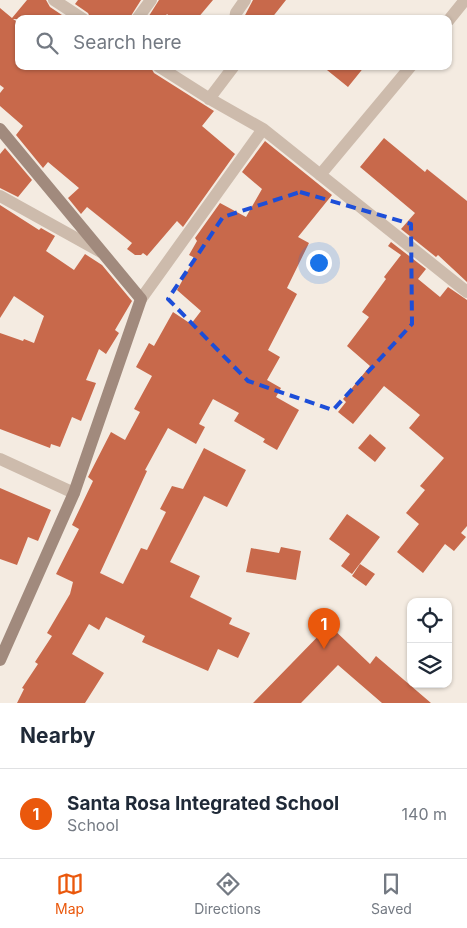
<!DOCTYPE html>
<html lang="en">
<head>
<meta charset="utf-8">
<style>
  body { margin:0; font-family:Inter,sans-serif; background:#f6f6f7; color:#1f2937 }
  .controls { position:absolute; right:15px; bottom:15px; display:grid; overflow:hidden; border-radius:10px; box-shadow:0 1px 4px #0004 }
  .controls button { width:45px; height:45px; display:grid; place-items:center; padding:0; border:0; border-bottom:1px solid #e0e1e3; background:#fff; color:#1f2937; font:25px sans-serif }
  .you { position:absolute; left:318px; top:262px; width:18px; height:18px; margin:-12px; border:4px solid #fff; border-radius:50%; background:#1a73e8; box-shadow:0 0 0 8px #1a73e833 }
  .badge { display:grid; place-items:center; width:32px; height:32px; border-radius:50%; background:#ea580c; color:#fff; font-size:16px; font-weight:700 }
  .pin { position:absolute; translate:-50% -41px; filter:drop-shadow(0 1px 2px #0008) }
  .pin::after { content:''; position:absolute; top:26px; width:18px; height:15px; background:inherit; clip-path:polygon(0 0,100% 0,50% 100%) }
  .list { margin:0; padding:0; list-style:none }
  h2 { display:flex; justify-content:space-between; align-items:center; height:65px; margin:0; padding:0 20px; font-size:21px }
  h2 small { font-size:16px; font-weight:400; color:#747a83 }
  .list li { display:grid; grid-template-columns:32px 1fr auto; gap:15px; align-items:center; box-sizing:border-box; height:90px; padding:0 20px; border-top:1px solid #e0e1e3 }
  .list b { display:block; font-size:19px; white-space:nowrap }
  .list p { margin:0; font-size:16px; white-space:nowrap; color:#747a83 }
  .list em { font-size:16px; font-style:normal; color:#747a83 }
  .icon { flex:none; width:28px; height:28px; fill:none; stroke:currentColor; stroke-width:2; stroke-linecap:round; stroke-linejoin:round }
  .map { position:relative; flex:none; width:467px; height:703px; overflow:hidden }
  .search { position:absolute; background:#fff; box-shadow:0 1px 4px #0004; left:15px; right:15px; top:15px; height:55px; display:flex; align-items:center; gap:12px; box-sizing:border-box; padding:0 18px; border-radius:10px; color:#747a83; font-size:19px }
  .sheet { height:155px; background:#fff }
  nav { display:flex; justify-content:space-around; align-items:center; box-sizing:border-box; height:70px; border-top:1px solid #e0e1e3; background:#fff; font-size:14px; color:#747a83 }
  nav a { display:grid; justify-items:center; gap:2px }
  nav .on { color:#ea580c }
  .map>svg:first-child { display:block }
</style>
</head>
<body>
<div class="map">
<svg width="467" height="703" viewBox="0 0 467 703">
  <rect width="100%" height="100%" fill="#f4ebe1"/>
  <path fill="#c8694b" d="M 27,0 L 46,0 L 50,7 L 68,19 L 13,19 L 19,23 L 19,66 L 150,66 L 154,73 L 214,111 L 202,126 L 235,154 L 183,227 L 177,221 L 147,256 L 143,253 L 141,255 L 135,255 L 127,249 L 132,243 L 87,207 L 81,214 L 68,198 L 79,188 L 48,162 L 43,168 L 16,135 L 23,126 L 0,106 L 0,93 L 4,88 L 0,85 L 0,8 L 12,18 Z
    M 78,0 L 141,0 L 129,19 L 91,19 L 88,13 L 75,4 Z
    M 159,0 L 213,0 L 197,19 L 173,19 L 167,14 L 163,19 L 147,19 Z
    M 253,0 L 286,0 L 271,19 L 243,19 Z
    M 322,66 L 365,66 L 348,87 Z
    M 384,138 L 425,172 L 427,169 L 467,201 L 467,282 L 438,255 L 436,257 L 401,229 L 415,213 L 360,167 Z
    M 265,141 L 332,195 L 298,237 L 309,243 L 287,288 L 297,294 L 268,350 L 280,357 L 267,380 L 281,388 L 276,397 L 299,410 L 277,450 L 263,442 L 265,439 L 234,421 L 239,413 L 213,399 L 199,424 L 205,427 L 196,444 L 168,428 L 145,470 L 147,471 L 100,573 L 123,584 L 141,548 L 147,550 L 166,512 L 160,509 L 172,486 L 183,489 L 204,448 L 246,470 L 227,507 L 204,496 L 170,562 L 200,576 L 190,597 L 232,618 L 229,624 L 250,633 L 238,658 L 218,649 L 208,671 L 142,642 L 145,636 L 106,617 L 99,630 L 89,624 L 72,654 L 104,673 L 85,703 L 17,703 L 24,689 L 22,688 L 38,664 L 35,662 L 52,636 L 47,633 L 70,594 L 73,582 L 56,574 L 79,529 L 72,525 L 93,481 L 88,477 L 111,432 L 125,440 L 140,412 L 134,409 L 152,376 L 136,367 L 149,343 L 154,346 L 173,312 L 191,324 L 201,311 L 177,290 L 195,258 L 189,255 L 197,241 L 195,238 L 220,203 L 246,217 L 262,189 L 242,172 Z
    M 5,148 L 32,180 L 18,197 L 0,188 L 0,154 Z
    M 0,205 L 39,230 L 41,228 L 55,236 L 46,251 L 74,270 L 85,254 L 102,265 L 132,301 L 115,330 L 119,333 L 106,354 L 99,349 L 86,380 L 96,383 L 87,406 L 81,421 L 72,417 L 60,447 L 51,444 L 50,448 L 0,429 L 0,333 L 23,341 L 24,339 L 34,343 L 44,316 L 14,296 L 0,318 Z
    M 391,242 L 426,269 L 418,279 L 440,297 L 448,287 L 467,300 L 467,526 L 461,533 L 466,537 L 454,551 L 445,544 L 423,573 L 397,552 L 419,524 L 406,513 L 425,490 L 420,486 L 444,458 L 409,428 L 420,415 L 384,386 L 353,424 L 338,412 L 346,402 L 343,399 L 370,366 L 347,346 L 369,317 L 362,312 L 386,279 L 384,277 L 401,255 L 388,246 Z
    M 370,434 L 386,448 L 375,462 L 358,448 Z
    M 0,488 L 51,510 L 38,541 L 28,537 L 17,565 L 0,559 Z
    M 347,514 L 380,537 L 352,574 L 341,566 L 350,554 L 329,539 Z
    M 281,547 L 301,551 L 296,580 L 246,572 L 251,548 L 279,553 Z
    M 360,564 L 375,574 L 366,586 L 352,576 Z
    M 329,625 L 370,664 L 376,656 L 431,703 L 382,703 L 338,665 L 301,703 L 253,703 Z"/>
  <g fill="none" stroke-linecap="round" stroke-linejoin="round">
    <path stroke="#cdbbac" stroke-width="12" d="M 54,0 L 83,19
      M 137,19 L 151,0
      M 235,19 L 236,13 L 245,0
      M 448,21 L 465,0
      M 158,66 L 210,99 L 263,129 L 467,292
      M 209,99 L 234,66
      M 320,175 L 411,66
      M 0,196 L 101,252
      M 141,299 L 263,129
      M 0,459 L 74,493"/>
    <path stroke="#a18a7d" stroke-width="12" d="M 0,129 L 141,299 L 74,493 L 0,660"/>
  </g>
  <path fill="none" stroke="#1d4ed8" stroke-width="4" stroke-dasharray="10 6" stroke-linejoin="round" d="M 300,192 L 411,224 L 412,324 L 333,410 L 248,381 L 168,299 L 223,217 Z"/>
</svg>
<div class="controls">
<button><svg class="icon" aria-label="locate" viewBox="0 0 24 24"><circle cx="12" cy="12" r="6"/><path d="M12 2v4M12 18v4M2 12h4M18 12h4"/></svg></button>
<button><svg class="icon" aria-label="layers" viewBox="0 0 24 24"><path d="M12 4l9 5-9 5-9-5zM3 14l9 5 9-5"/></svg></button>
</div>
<div class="you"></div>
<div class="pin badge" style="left:324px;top:649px">1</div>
<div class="search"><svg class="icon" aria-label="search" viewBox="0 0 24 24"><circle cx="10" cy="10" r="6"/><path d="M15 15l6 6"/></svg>Search here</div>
</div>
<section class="sheet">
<h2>Nearby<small></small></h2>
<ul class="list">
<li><span class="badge">1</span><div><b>Santa Rosa Integrated School</b><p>School</p></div><em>140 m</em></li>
</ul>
</section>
<nav>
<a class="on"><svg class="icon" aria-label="map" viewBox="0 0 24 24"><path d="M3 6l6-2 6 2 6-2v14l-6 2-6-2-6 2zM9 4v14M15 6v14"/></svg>Map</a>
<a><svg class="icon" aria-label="directions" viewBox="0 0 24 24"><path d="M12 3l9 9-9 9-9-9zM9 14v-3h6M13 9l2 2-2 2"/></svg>Directions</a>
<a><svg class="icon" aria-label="saved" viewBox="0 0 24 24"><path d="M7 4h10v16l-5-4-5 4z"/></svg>Saved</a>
</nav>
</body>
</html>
